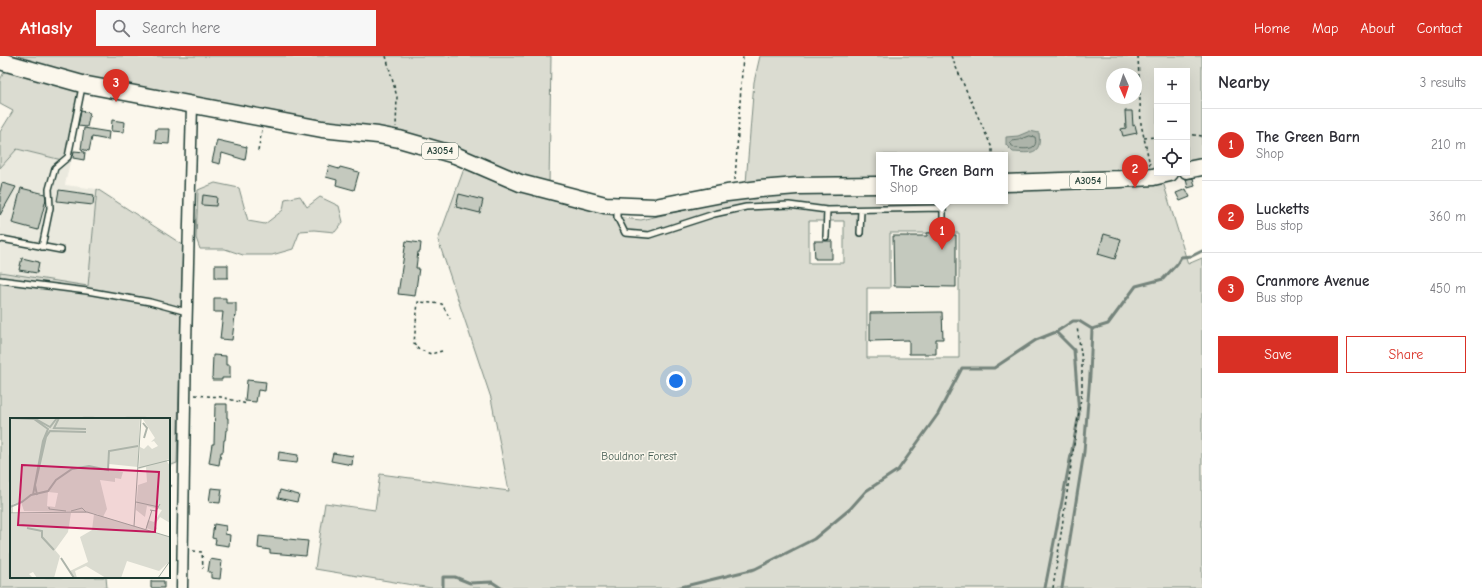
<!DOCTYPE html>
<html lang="en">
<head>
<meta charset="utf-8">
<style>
  body { margin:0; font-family:"Comic Neue",sans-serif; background:#f7f7f7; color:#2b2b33 }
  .controls { position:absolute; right:12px; top:12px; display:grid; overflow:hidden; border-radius:0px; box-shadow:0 4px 16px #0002 }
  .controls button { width:36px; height:36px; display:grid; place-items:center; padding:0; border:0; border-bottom:1px solid #e1e1e2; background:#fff; color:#2b2b33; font:20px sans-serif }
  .compass { position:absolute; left:1106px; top:12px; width:36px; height:36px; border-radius:50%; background:#fff; box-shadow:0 4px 16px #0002; rotate:177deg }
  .you { position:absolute; left:676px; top:325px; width:14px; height:14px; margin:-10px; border:3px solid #fff; border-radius:50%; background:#1a73e8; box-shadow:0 0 0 6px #1a73e833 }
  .badge { display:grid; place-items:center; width:26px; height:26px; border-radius:50%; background:#d93025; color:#fff; font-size:13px; font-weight:700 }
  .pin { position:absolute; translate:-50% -33px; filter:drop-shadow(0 1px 2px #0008) }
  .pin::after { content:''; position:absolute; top:21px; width:14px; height:12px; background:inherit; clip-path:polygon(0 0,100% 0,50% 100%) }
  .popup { position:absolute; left:876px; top:96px; width:132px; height:52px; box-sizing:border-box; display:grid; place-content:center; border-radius:0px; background:#fff; filter:drop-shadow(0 1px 3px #0005); font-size:13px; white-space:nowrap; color:#7c7c81 }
  .popup b { font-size:15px; color:#2b2b33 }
  .popup::after { content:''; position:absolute; left:50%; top:100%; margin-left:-8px; border:8px solid transparent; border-top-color:#fff }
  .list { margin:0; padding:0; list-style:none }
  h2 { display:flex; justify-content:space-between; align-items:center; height:52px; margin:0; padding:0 16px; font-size:17px }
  h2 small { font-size:13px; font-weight:400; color:#7c7c81 }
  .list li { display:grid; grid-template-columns:26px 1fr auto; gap:12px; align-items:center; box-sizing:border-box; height:72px; padding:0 16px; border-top:1px solid #e1e1e2 }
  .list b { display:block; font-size:15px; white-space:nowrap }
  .list p { margin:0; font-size:13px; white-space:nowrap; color:#7c7c81 }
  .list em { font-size:13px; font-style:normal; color:#7c7c81 }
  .actions { display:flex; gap:8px; padding:12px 16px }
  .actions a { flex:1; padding:9px 0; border:1px solid #d93025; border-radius:0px; text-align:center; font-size:14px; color:#d93025 }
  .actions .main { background:#d93025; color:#fff }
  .icon { flex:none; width:22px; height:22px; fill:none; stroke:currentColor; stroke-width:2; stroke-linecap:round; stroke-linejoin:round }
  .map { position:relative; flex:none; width:1202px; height:532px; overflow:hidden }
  header { display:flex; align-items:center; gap:24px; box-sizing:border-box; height:56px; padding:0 20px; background:#d93025; color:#fff }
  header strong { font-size:19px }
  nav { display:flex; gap:22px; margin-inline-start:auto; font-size:14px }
  .search { width:280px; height:36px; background:#f7f7f7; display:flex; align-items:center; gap:10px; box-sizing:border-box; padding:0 14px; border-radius:0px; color:#7c7c81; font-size:15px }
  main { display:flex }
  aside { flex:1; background:#fff }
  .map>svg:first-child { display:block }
</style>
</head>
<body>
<header>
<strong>Atlasly</strong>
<div class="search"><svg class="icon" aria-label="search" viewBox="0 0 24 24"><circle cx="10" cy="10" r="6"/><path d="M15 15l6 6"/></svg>Search here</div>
<nav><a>Home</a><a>Map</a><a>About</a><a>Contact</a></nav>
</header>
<main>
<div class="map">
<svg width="1202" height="532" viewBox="0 0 1202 532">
  <rect width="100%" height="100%" fill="#fbf7ec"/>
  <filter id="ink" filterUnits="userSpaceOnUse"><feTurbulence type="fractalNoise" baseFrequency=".025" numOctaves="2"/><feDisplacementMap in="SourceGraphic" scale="8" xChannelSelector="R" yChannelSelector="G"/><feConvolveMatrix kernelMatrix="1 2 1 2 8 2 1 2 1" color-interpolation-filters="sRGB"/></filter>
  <g filter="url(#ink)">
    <path fill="#eae9de" d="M 16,93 L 70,106 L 65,129 L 97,133 L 88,230 L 0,216 L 0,112 Z"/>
    <path fill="#dbdcd1" stroke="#7d8c82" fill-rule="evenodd" d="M 0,0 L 551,0 L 549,129 L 321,67 L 84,23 Z
      M 760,0 L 1202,0 L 1202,107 L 1187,110 L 1187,15 L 1157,15 L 1157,116 L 1005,122 L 1005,99 L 879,99 L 879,122 L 746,127 L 754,26 ZM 1112,18 L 1136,18 L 1136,42 L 1112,42 Z
      M 6,12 L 84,35 L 70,106 L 17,93 L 0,112 L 0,76 L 13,55 L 0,48 L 0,24 Z
      M 465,110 L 518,134 L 555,145 L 623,162 L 641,164 L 728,144 L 797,136 L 879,135 L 879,145 L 1005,145 L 1005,132 L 1163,126 L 1188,208 L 1202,202 L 1202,532 L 431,532 L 315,513 L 325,447 L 375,454 L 380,418 L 509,435 L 491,342 L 438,184 ZM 809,165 L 844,165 L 844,207 L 809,207 ZM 890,177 L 959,177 L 959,302 L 867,302 L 867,232 L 890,232 Z
      M 215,127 L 239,132 L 248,165 L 265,168 L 283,154 L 285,143 L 300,140 L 307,151 L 320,141 L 339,150 L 343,166 L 335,176 L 314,174 L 300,175 L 293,193 L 272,199 L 243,199 L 225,193 L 200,193 L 196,182 L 198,134 Z
      M 97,133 L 183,189 L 177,407 L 169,410 L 169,363 L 11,363 L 11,521 L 106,521 L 107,532 L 0,532 L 0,216 L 88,230 Z"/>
    <path fill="#adb4aa" stroke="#74847b" d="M 1030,75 L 1039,77 C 1042,100 1030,97 1013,96 L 1006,89 L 1006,81 L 1018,80 Z"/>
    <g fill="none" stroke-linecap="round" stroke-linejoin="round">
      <path stroke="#586d63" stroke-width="1" d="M 1030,80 L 1035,81 C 1039,95 1025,93 1015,92 L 1010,88 L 1012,85 L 1019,84 Z"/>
      <path stroke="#74847b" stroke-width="3" d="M 1092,273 L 1108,268 L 1136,230 L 1163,223 L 1177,208 L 1181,201 L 1192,200 L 1202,195
        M 443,532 L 443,521 L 455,521 L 470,527 L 492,526 L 501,532
        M 677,532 L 755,513 L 814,483 L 850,453 L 866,435 L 898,414 L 938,358 L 962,312 L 994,312 L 1036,284 L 1056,276 L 1073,265 L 1079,265 L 1092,273
        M 1045,532 L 1079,358 L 1074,294 L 1056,276
        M 1062,532 L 1084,396 L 1090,319 L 1092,273"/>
    </g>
    <path fill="#c4c9be" stroke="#1f3d34" d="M 81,55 L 90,57 L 87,71 L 78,70 Z
      M 1125,55 L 1132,55 L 1133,70 L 1135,69 L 1137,77 L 1123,80 L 1121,73 L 1126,72 Z
      M 112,64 L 125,66 L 124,76 L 111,75 Z
      M 84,72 L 109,76 L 108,84 L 92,81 L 89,95 L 81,93 Z
      M 156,73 L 170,73 L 169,88 L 155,87 Z
      M 217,84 L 247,91 L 245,104 L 222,97 L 220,108 L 212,106 Z
      M 74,95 L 85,96 L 84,104 L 73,102 Z
      M 329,110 L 339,113 L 340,111 L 359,116 L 354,134 L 336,129 L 337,124 L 326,121 Z
      M 1193,122 L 1195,130 L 1188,132 L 1186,123 Z
      M 2,127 L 16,131 L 0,159 L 0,135 Z
      M 21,132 L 45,138 L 46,143 L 38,174 L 12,167 Z
      M 1186,133 L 1190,141 L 1180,145 L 1176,137 Z
      M 59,134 L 94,139 L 93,149 L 57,145 Z
      M 459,138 L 483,144 L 480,157 L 456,151 Z
      M 203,139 L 217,141 L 216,150 L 202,149 Z
      M 947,176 L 947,179 L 956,179 L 956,231 L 894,230 L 893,180 L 927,180 L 927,177 Z
      M 1104,178 L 1121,183 L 1115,203 L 1098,198 Z
      M 406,185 L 421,187 L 420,196 L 418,196 L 416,212 L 419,212 L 415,240 L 398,238 Z
      M 814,185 L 832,185 L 832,203 L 815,203 Z
      M 22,202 L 39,206 L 37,217 L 19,214 Z
      M 215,209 L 228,209 L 228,222 L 215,222 Z
      M 214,242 L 226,242 L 226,247 L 236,247 L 236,261 L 235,260 L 232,284 L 220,283 L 223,256 L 214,256 Z
      M 942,256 L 943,283 L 936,283 L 936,298 L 909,298 L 909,284 L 870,285 L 870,257 Z
      M 213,299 L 226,300 L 226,309 L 230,309 L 230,322 L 222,322 L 222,324 L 212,324 Z
      M 247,324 L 266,326 L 265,335 L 258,334 L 256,346 L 245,345 Z
      M 215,348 L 227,348 L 227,362 L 228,362 L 228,374 L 226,374 L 225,384 L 224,384 L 223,396 L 221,396 L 219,409 L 209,407 L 212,388 L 214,388 Z
      M 279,396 L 298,399 L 297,407 L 278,405 Z
      M 333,397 L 353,400 L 352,409 L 331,405 Z
      M 211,432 L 222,433 L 220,447 L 209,446 Z
      M 280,434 L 299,439 L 297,446 L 278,442 Z
      M 214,468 L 226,470 L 225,478 L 230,479 L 229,490 L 215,488 L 216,483 L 212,482 Z
      M 259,480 L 308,485 L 306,500 L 270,497 L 270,494 L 258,492 Z
      M 210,503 L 222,505 L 220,523 L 211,522 L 211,516 L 208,516 Z
      M 151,525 L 164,525 L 164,532 L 151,532 Z"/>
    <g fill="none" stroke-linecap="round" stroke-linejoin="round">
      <g stroke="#1f3d34" stroke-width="8">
        <path id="lane" d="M 617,151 L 617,161 L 625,177 L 649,179 L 714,158 L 746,151 L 789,149 L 827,154 L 943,152 L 943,172
          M 860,177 L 861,154
          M 826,181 L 827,154
          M 0,184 L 2,183 L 61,194
          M 42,191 L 50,152 L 49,133 L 55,112 L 68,101 L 82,31
          M 0,224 L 87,235 L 150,246 L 187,256"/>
      </g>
      <g stroke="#1f3d34" stroke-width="13">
        <path id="street" d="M 182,532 L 186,287 L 192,49"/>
      </g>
      <g stroke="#1f3d34" stroke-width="19">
        <path id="primary" d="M 0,5 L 82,28 L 322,73 L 378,79 L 399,83 L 455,99 L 520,127 L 605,149 L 655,151 L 727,137 L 760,133 L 797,130 L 879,129
          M 1187,114 L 1202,111
          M 1005,127 L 1120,123 L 1153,121 L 1170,117"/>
      </g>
      <path stroke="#1f3d34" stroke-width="1.5" stroke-dasharray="3 3" stroke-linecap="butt" d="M 386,0 L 397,41 L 396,71
        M 951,0 L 992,92 L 992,99
        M 1138,0 L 1141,68 L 1150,109
        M 1187,78 L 1202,80
        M 1144,82 L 1157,81
        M 258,95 L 262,74
        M 735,124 L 743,0
        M 442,295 L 431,298 L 418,293 L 414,287 L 418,246 L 442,248 L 450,263
        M 195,339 L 221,341 L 247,348
        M 169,429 L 174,431
        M 193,495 L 202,496 L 203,512
        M 1053,532 L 1082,335 L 1082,304 L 1077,271"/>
      <use href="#lane" stroke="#fbf7ec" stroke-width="5"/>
      <use href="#street" stroke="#fbf7ec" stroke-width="10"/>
      <use href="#primary" stroke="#fbf7ec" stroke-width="16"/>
    </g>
  </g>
  <g text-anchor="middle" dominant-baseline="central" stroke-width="3" stroke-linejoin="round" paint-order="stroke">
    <g fill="#fbf7ec" stroke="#61756b" stroke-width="1">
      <rect x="422" y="87" width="36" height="16" rx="3"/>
      <rect x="1070" y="117" width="36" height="16" rx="3"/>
    </g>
    <g font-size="10" font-weight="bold" fill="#1f3d34">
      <text x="440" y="95">A3054</text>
      <text x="1088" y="125">A3054</text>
    </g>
    <g font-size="11" fill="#455d53" stroke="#fbf7ec">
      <text x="639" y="400">Bouldnor Forest</text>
    </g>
  </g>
  <g transform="translate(10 362)">
    <rect width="160" height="160" fill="#fbf7ec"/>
    <path d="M 0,0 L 130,0 L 128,49 L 99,46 L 99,51 L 113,54 L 111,61 L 105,60 L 105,64 L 90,62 L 97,91 L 93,99 L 87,96 L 63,94 L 14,93 L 11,84 L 3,86 L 3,95 L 0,95 ZM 38,74 L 48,75 L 45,89 L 37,88 ZM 132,0 L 160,0 L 160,41 L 156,42 L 160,48 L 160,105 L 150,99 L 144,108 L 147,110 L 145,113 L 136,110 L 138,102 L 144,104 L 152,92 L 137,88 L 135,99 L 126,92 L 128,67 L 137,64 L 136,49 L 129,51 L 130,29 L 134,31 L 138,27 L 142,31 L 148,28 L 144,23 L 141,24 L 145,20 ZM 61,95 L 58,114 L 45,132 L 50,138 L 44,160 L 27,160 L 23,154 L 19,156 L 23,160 L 0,160 L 0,96 ZM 84,96 L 160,119 L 160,143 L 149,153 L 117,143 L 111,160 L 96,160 L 76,148 L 65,153 L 67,160 L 63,160 L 60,153 L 78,144 L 70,119 L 82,112 Z" fill="#dbdcd1" fill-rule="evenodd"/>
    <path fill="none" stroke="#adb4aa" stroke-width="2" d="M 0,0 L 24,1 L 38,11 L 33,23 L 23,77M 24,0 L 40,9 L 47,0M 49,0 L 44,10 L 76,11M 133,5 L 137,10 L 134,20M 27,77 L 25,67 L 36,19 L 40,13 L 76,14M 0,89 L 12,84 L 21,77 L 38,73 L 46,62 L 62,51 L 79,48 L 98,52 L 99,33 L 128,28M 17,110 L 32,113 L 32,119 L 44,132M 51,140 L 64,160"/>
    <path fill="none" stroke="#a3ada2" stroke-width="1" d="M 128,50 L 160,42M 126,84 L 149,89M 39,89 L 39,91 L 56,93M 140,92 L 146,93 L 150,86M 61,93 L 72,90 L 76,94M 0,95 L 77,94 L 160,119M 124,108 L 131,0M 136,111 L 142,92M 148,160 L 160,143"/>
    <path fill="#c2185b" fill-opacity="0.15" stroke="#c2185b" stroke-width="2" d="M 12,47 L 149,54 L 145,114 L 8,107 Z"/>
    <rect width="160" height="160" fill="none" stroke="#1f3d34" stroke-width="2"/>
  </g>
</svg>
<div class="controls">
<button>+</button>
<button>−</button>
<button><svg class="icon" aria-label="locate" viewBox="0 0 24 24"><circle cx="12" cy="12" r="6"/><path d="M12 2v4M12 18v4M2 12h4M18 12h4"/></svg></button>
</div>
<svg class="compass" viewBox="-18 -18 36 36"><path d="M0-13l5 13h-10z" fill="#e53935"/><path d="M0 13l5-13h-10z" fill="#7c7c81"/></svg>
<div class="you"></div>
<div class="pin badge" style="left:942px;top:194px">1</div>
<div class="popup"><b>The Green Barn</b>Shop</div>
<div class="pin badge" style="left:1135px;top:132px">2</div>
<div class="pin badge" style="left:116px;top:46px">3</div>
</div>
<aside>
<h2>Nearby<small>3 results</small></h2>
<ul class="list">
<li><span class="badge">1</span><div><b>The Green Barn</b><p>Shop</p></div><em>210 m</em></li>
<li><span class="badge">2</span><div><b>Lucketts</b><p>Bus stop</p></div><em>360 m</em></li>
<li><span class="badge">3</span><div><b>Cranmore Avenue</b><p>Bus stop</p></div><em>450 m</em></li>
</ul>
<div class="actions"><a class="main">Save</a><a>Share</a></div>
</aside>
</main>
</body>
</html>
